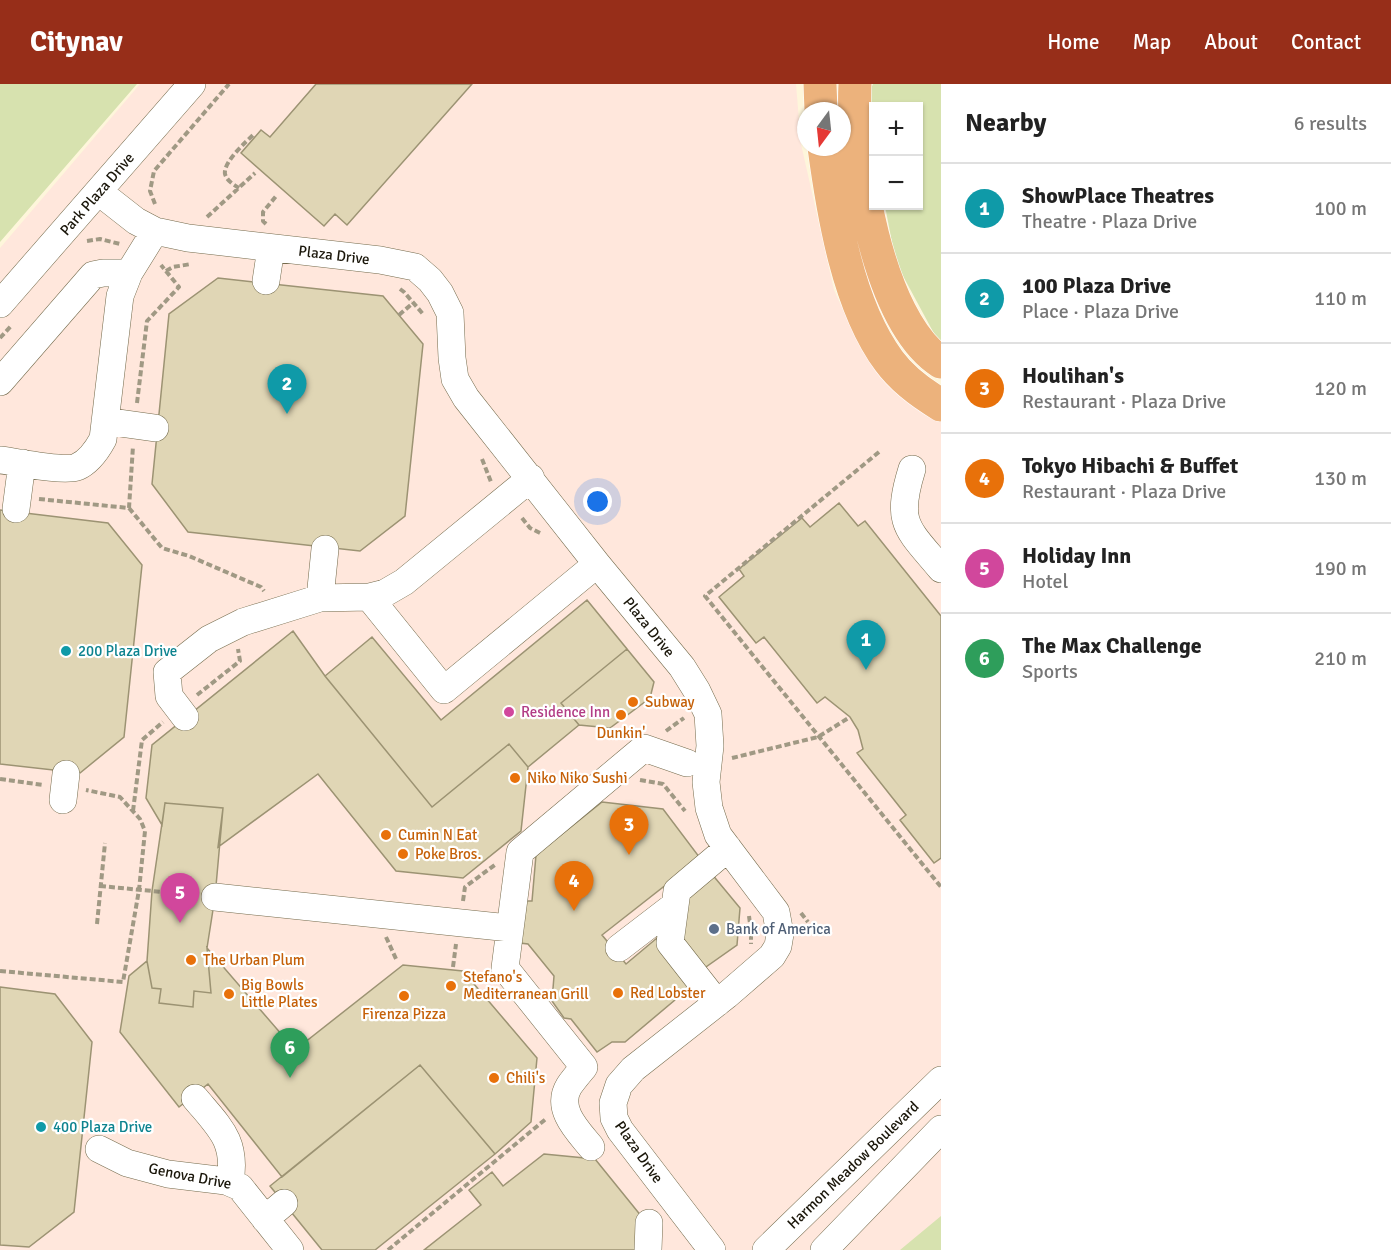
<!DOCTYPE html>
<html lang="en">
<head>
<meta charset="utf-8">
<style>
  body { margin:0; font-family:Signika,sans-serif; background:#f6f6f6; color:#222 }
  .controls { position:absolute; right:18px; top:18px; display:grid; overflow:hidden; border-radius:0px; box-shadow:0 2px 4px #0004 }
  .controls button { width:54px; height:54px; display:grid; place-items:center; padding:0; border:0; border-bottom:2px solid #e0e0e0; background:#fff; color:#222; font:30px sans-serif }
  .compass { position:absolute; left:797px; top:18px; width:54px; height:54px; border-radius:50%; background:#fff; box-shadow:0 2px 4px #0004; rotate:195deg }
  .you { position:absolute; left:598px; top:418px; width:21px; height:21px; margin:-15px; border:4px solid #fff; border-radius:50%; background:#1a73e8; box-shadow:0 0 0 9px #1a73e833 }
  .badge { display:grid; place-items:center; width:39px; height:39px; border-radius:50%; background:#972e19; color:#fff; font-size:20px; font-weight:700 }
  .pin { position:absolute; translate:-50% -50px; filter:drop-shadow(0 2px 3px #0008) }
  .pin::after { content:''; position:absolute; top:32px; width:21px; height:18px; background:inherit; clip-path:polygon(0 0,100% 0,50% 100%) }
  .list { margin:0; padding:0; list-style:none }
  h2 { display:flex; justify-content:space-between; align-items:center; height:78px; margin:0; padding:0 24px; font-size:26px }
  h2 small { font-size:20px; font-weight:400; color:#767676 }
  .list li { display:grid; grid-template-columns:39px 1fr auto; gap:18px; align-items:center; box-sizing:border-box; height:90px; padding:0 24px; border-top:2px solid #e0e0e0 }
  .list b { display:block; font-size:22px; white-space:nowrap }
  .list p { margin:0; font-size:20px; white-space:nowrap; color:#767676 }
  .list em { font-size:20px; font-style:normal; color:#767676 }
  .map { position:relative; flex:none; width:941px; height:1166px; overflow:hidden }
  header { display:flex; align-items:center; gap:36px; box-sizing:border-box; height:84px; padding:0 30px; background:#972e19; color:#fff }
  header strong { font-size:28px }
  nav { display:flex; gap:33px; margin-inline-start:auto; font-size:21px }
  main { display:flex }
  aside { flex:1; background:#fff }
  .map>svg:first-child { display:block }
</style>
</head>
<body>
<header>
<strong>Citynav</strong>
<nav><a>Home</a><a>Map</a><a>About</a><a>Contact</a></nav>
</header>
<main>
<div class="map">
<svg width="941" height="1166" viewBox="0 0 941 1166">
  <rect width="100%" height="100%" fill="#fef6db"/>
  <path fill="#ffe7dc" d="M 140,0 L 796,0 L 801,60 L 834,206 L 861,265 L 905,315 L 941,333 L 941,1166 L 0,1166 L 0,164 Z"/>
  <path fill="#d7e2af" d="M 0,0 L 137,0 L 0,158 Z
    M 873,0 L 941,0 L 941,258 L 937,255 L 896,179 L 885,122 L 918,122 L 918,22 L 874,22 L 873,59 L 866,16 Z
    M 941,1132 L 941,1166 L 900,1166 Z"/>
  <path fill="#e0d6b5" stroke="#9c9373" stroke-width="1.5" d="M 316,0 L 472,0 L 347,141 L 335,130 L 324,142 L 241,69 L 261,46 L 270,53 Z
    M 218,194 L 383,212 L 423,260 L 405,432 L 360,467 L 188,448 L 152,400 L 169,230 Z
    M 839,419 L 858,442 L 865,437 L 941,532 L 941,774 L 934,779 L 900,736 L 906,731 L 857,669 L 863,665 L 858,646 L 850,633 L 825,613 L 817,619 L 764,553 L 756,559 L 719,513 L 744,492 L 739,485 L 802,434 L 810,443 Z
    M 0,426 L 108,439 L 142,481 L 124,653 L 80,689 L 0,680 Z
    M 587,516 L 627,565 L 561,619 L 579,641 L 528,683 L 509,660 L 432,723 L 325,592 L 372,553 L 441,636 Z
    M 293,547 L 325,592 L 432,723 L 509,660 L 528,683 L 521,747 L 463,794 L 396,787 L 318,690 L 218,763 L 223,724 L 165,719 L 162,741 L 146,714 L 152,661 Z
    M 627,565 L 654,598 L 650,614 L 610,644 L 579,641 L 561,619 Z
    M 602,718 L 663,725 L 700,774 L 602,851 L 626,880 L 657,854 L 694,900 L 625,958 L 612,958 L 597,968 L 571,935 L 564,934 L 552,917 L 554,892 L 528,860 L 520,859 L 524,817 L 532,817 L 536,771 Z
    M 165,719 L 223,724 L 215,813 L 207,864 L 211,909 L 194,907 L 193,923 L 159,919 L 161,905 L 152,904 L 147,877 L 152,807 Z
    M 711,789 L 740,824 L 737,861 L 703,885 L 682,860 L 689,805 Z
    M 207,864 L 295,966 L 403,881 L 463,887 L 537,974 L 531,1038 L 495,1070 L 420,981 L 282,1093 L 208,1000 L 179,1023 L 120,948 L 129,892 L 147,877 L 152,904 L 161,905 L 159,919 L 193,923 L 194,907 L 211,909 Z
    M 0,903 L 55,910 L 92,958 L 74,1128 L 29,1163 L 0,1161 Z
    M 420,981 L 495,1070 L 375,1166 L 322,1166 L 270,1102 Z
    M 544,1070 L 595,1075 L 642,1133 L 639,1166 L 424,1166 L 481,1121 L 469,1106 L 492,1088 L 503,1102 Z"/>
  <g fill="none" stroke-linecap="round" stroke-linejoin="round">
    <g stroke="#746b4c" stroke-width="28">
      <path id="minor" d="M 99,108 L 136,137 L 155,147 L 188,154 L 380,176 L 415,183 L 430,196 L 440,209 L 450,229 L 452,274 L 455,295 L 466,314 L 597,480 L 682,583 L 697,607 L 708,630 L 710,662 L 706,698 L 709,724 L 718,751 L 776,828 L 780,850 L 778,862 L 772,872 L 727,911 L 633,985 L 619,1001 L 613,1019 L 614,1034 L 620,1046 L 712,1166
        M 266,197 L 271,164
        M 0,220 L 192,0
        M 0,298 L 93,191 L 103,189 L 129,189
        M 105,337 L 155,344
        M 0,376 C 16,378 64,388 77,383 C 89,378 97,366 103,355 L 120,212 L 129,189 L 155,147
        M 912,385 C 895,440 907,444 941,485
        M 16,425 L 22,379
        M 369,513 L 444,606 L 597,480
        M 320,514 L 325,465
        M 185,633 L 169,612 L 167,588 L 209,555 L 243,538 L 320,514 L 369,513 L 385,509 L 404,498 L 531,394
        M 63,716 L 66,690
        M 215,813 L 510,844
        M 619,864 L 675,821
        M 717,919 L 670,859 L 677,807 L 728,764
        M 195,1014 C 220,1044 237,1057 230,1098
        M 591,1063 C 578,1047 555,1025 569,1002 C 573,996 579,989 584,983 L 505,884 L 520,768 L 644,664 L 687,679
        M 99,1065 L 127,1079 L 168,1090 L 226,1097 L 240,1103 L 290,1166
        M 265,1135 L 284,1119
        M 648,1166 L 649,1139
        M 766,1166 L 941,996
        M 824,1166 L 941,1045"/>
    </g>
    <g stroke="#fff" stroke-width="34">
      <path id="major" d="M 820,0 L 821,27
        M 855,0 C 851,71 877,237 941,278
        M 824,63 C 833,130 848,222 889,277 C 903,296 921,309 941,321"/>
    </g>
    <path stroke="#a09984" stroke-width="4" stroke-dasharray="6 3" stroke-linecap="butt" d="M 239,104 C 234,101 227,97 225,90 C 223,78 246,58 254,50
      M 155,120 L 150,107 L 154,87 L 229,0
      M 207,133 L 255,89
      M 266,140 L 263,137 L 263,128 L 277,111
      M 87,157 L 100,155 L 120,160
      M 166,187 L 173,183 L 191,180
      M 400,205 L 404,208 L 423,230
      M 399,231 L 413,219
      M 0,254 L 12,241
      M 137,319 L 147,237 L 179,203 L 161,181
      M 879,368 L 705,512 L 941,803
      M 482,375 L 491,398
      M 39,415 L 129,424 L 133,362
      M 129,424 L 162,464 L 189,472 L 261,503 L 264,507
      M 522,434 L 530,444 L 542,450
      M 197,611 L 240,577 L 238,565
      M 666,647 L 684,634
      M 732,674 L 818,653 L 850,633
      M 0,695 L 43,701
      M 640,696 L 663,700 L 685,727
      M 133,727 L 142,656 L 163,638
      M 100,802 L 194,811
      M 463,817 L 465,803 L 496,780
      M 801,829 L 808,838
      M 749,832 L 751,847 L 751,860
      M 97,840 L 105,759
      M 386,853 L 397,877
      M 453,883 L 456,860
      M 0,887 L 123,898 L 139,806 L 145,747 L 140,735 L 120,713 L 86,706
      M 388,1166 L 547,1034"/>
    <use href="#minor" stroke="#fff" stroke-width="27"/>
    <use href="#major" stroke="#ecb27c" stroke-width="33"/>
  </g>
  <g fill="#0f9aa8" stroke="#fff" stroke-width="2">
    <circle cx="66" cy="567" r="6"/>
    <circle cx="41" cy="1043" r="6"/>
  </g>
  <g fill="#e8710a" stroke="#fff" stroke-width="2">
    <circle cx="633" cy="618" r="6"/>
    <circle cx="621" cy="631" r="6"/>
    <circle cx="515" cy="694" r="6"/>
    <circle cx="386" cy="751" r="6"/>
    <circle cx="403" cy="770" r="6"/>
    <circle cx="191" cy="876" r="6"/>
    <circle cx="451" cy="902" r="6"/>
    <circle cx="618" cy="909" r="6"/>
    <circle cx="229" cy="910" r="6"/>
    <circle cx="404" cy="912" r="6"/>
    <circle cx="494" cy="994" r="6"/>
  </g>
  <circle fill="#d1479c" stroke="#fff" stroke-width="2" cx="509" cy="628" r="6"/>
  <circle fill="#5c6f8a" stroke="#fff" stroke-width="2" cx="714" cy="845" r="6"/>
  <g text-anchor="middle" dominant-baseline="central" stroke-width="4.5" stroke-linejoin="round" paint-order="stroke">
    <g font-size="15" fill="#1a160a" stroke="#fff">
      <text transform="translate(97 110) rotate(-49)">Park Plaza Drive</text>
      <text transform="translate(334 171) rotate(7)">Plaza Drive</text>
      <text transform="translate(649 543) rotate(51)">Plaza Drive</text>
      <text transform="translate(639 1068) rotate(55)">Plaza Drive</text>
      <text transform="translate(853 1081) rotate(-44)">Harmon Meadow Boulevard</text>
      <text transform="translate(190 1092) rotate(11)">Genova Drive</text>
    </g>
    <g font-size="15" fill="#0d838f" stroke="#fff" text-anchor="start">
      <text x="78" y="567">200 Plaza Drive</text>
      <text x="53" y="1043">400 Plaza Drive</text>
    </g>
    <g font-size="15" fill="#c56008" stroke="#fff" text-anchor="start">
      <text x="645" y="618">Subway</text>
      <text x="621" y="649" text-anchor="middle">Dunkin'</text>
      <text x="527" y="694">Niko Niko Sushi</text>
      <text x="398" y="751">Cumin N Eat</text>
      <text x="415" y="770">Poke Bros.</text>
      <text x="203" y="876">The Urban Plum</text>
      <text x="463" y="893">Stefano's<tspan x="463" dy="17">Mediterranean Grill</tspan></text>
      <text x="241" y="901">Big Bowls<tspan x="241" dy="17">Little Plates</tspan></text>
      <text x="630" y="909">Red Lobster</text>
      <text x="404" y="930" text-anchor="middle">Firenza Pizza</text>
      <text x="506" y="994">Chili's</text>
    </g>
    <g font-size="15" fill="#b23c85" stroke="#fff" text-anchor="start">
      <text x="521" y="628">Residence Inn</text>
    </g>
    <g font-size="15" fill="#4e5e75" stroke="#fff" text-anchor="start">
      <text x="726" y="845">Bank of America</text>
    </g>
  </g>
</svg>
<div class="controls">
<button>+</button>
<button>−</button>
</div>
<svg class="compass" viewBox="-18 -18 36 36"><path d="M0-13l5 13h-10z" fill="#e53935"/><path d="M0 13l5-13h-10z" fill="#767676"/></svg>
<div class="you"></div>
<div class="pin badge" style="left:866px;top:586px;background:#0f9aa8">1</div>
<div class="pin badge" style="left:287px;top:330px;background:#0f9aa8">2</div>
<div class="pin badge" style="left:629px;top:771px;background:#e8710a">3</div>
<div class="pin badge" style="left:574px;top:827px;background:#e8710a">4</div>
<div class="pin badge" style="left:180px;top:839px;background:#d1479c">5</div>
<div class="pin badge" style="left:290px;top:994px;background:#2e9e5b">6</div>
</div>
<aside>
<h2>Nearby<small>6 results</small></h2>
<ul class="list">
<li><span class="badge" style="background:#0f9aa8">1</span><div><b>ShowPlace Theatres</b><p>Theatre · Plaza Drive</p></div><em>100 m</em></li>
<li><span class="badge" style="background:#0f9aa8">2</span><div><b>100 Plaza Drive</b><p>Place · Plaza Drive</p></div><em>110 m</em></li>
<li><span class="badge" style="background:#e8710a">3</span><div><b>Houlihan's</b><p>Restaurant · Plaza Drive</p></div><em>120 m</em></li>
<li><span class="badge" style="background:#e8710a">4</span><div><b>Tokyo Hibachi &amp; Buffet</b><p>Restaurant · Plaza Drive</p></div><em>130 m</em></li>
<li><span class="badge" style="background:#d1479c">5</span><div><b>Holiday Inn</b><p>Hotel</p></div><em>190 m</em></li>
<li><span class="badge" style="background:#2e9e5b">6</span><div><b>The Max Challenge</b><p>Sports</p></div><em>210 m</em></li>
</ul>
</aside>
</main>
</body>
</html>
